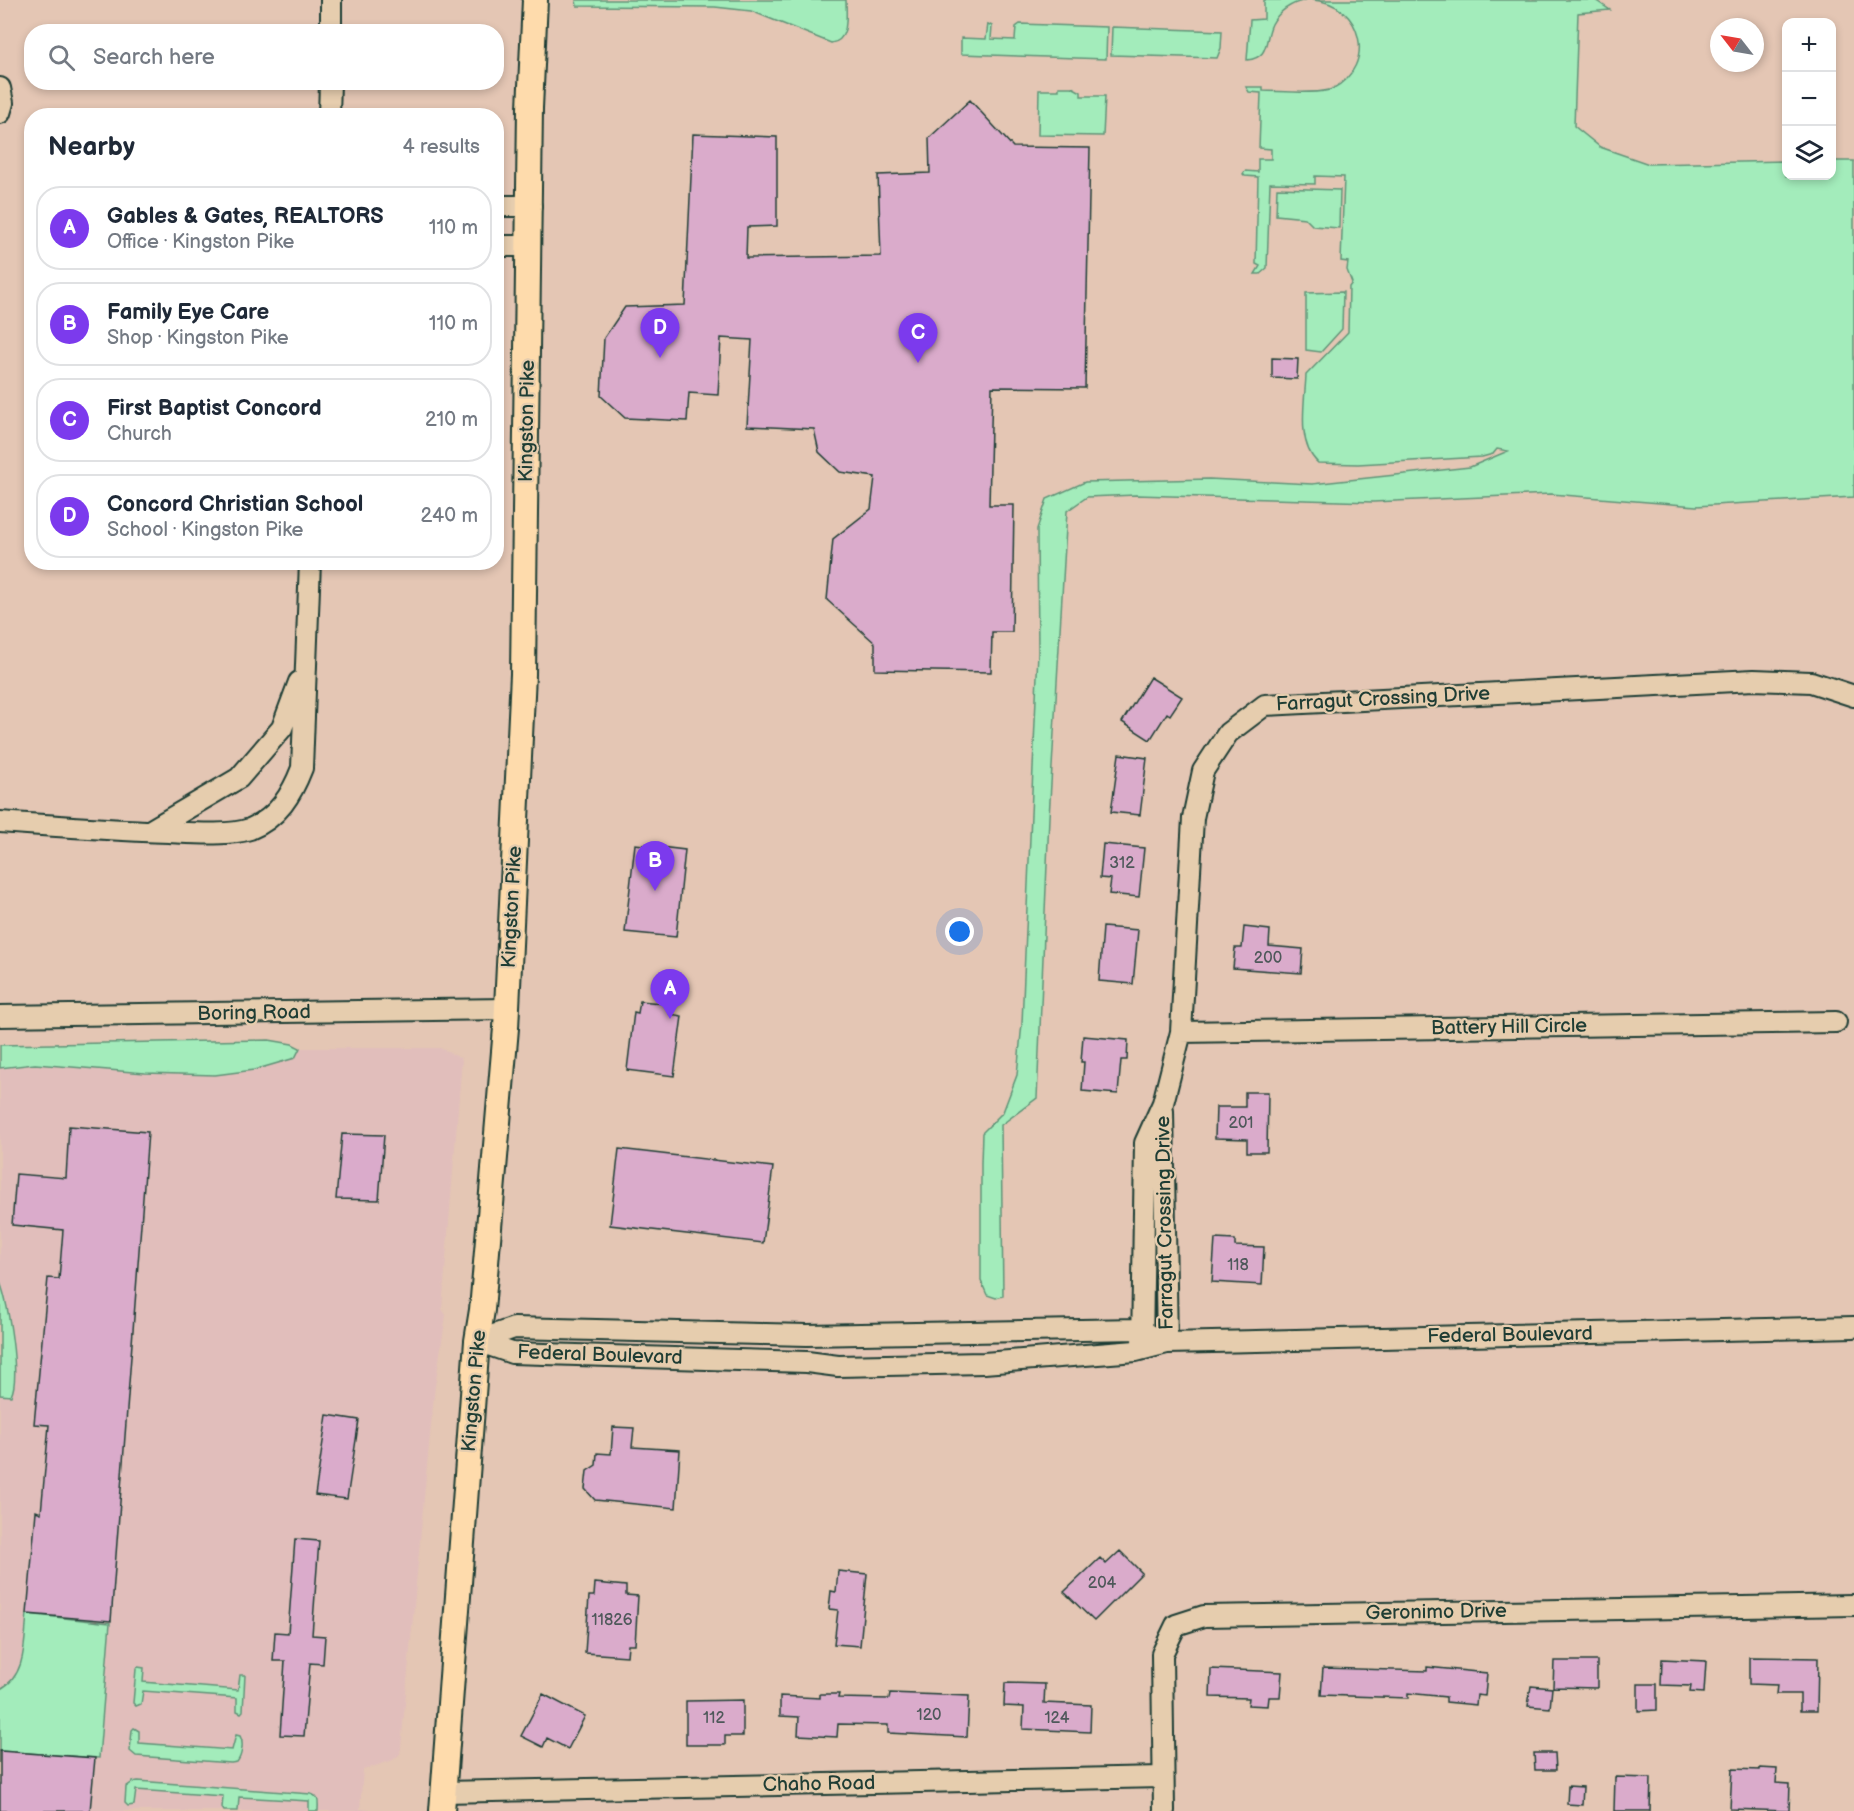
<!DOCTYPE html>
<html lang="en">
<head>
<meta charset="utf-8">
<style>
  body { margin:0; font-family:"Balsamiq Sans",sans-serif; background:#f2f2f3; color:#1f2937 }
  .controls { position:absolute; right:18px; top:18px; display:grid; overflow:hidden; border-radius:12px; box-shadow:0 3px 9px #0003 }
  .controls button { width:54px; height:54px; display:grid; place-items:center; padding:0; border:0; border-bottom:2px solid #e0e1e3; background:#fff; color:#1f2937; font:30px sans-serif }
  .compass { position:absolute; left:1710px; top:18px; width:54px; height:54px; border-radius:50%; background:#fff; box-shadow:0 3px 9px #0003; rotate:301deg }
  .you { position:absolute; left:960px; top:932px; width:21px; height:21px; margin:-15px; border:4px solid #fff; border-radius:50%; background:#1a73e8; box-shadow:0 0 0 9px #1a73e833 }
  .badge { display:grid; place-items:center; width:39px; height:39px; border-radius:50%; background:#7c3aed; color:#fff; font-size:20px; font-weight:700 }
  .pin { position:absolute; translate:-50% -50px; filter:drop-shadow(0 2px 3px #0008) }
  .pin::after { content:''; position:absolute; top:32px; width:21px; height:18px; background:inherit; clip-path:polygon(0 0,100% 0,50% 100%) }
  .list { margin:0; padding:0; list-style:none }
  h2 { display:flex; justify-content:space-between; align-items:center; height:78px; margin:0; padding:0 24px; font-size:26px }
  h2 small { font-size:20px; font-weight:400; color:#747a83 }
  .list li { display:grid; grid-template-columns:39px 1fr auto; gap:18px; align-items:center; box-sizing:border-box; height:84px; margin:0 12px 12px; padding:0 12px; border:2px solid #e0e1e3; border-radius:24px }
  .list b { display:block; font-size:22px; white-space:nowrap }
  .list p { margin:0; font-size:20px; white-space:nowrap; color:#747a83 }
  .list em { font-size:20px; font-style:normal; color:#747a83 }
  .icon { flex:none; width:33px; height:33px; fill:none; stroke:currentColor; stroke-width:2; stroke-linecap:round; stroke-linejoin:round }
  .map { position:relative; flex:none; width:1854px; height:1811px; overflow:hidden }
  .search { position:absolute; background:#fff; box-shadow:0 3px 9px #0003; left:24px; top:24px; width:480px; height:66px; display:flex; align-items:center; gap:15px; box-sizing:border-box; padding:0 21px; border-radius:24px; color:#747a83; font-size:22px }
  .panel { position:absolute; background:#fff; box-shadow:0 3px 9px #0003; left:24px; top:108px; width:480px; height:462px; border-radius:24px }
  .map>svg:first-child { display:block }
</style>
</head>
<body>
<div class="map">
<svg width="1854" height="1811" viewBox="0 0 1854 1811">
  <rect width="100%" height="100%" fill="#e4c6b4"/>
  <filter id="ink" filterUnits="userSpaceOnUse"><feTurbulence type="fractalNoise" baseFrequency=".0167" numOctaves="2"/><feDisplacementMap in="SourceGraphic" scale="12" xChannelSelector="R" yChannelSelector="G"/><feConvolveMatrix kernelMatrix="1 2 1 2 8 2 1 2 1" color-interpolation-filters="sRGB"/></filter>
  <g filter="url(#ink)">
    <path fill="#e1bebb" d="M 300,1048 L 440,1048 L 462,1059 L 442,1309 L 446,1315 L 435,1386 L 426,1476 L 401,1747 L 400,1754 L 393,1760 L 363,1770 L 360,1809 L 379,1811 L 0,1811 L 0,1068 L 35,1064 L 145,1073 L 215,1075 L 295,1058 Z"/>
    <path fill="#a3ecbb" stroke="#619478" stroke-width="1.5" d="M 576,0 L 846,0 C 846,15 850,41 831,43 L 751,11 L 715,7 L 577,6 Z
      M 1264,0 L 1306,0 C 1292,3 1279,11 1272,24 C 1264,41 1270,58 1247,60 L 1250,20 L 1264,19 Z
      M 1313,0 L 1595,0 L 1610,10 L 1578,13 L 1574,126 L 1600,147 L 1649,164 L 1786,161 L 1786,176 L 1832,176 L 1832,161 L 1854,161 L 1854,497 L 1696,506 L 1551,494 L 1373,502 L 1136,495 L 1087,497 L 1067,511 L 1049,818 L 1037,1098 L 1001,1125 L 1003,1296 L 996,1298 L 987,1295 L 981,1281 L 981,1163 L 982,1133 L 1003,1112 L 1017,1075 L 1022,1023 L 1038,652 L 1037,529 L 1047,499 L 1085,482 L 1209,479 L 1312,484 L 1470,467 L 1508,451 L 1497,449 L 1493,454 L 1482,457 L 1358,464 L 1318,463 C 1296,443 1305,402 1306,375 L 1348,332 L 1349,287 L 1352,283 L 1347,270 L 1348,262 L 1341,261 L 1344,177 L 1315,176 L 1315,184 L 1270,183 L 1267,268 L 1260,274 L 1255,274 L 1260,266 L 1256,264 L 1258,177 L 1245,176 L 1243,174 L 1245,171 L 1258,172 L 1258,159 L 1271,159 L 1271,149 L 1259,148 L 1261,93 L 1249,92 L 1246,87 L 1263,87 L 1263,91 C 1279,91 1320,95 1332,89 C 1378,66 1362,3 1313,0 Z
      M 988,24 L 992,26 L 991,39 L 1015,40 L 1016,27 L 1020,24 L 1107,27 L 1106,59 L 961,54 L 961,38 L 986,39 Z
      M 1112,27 L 1222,31 L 1221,48 L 1217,58 L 1111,55 Z
      M 1059,87 L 1072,87 L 1081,92 L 1081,96 L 1105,96 L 1103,136 L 1038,135 L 1039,90 L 1059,90 Z
      M 1277,188 L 1340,190 L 1339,228 L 1313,226 L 1305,218 L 1276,215 Z
      M 1343,292 L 1342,329 L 1321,352 L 1306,350 L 1306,293 Z
      M 269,1040 L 292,1044 L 300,1048 L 295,1058 L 254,1070 L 215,1075 L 145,1073 L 35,1064 L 0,1068 L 0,1045 Z
      M 0,1282 C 8,1303 21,1377 11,1396 L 0,1395 Z
      M 27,1614 L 110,1623 L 99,1758 L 0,1751 L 0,1689 C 27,1676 24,1640 27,1614 Z
      M 138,1667 L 144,1668 L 143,1682 L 238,1690 L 240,1675 L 245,1675 L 243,1711 L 241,1713 L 237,1711 L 237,1698 L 143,1691 L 141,1704 L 136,1706 L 133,1703 L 136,1669 Z
      M 134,1728 L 139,1731 L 139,1743 L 232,1750 L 236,1735 L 240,1736 C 244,1742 242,1756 237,1762 L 231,1763 L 136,1756 L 130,1751 L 132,1730 Z
      M 138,1781 L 311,1794 C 320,1797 318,1803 318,1811 L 309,1811 L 309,1801 L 239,1797 L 238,1811 L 224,1811 L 222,1808 L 223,1796 L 136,1790 L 134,1805 L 128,1806 L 125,1803 L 126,1787 L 133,1782 Z"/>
    <path fill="#daabcb" stroke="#1f3d34" stroke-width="1.5" d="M 970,100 L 1013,147 L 1090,148 L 1085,388 L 992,387 L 989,505 L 1014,505 L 1012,632 L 992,632 L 991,672 L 875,670 L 875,643 L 827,600 L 833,539 L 871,509 L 875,477 L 840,472 L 819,452 L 814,429 L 747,426 L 752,340 L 721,338 L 718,395 L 689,393 L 687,421 L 625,418 L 601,396 L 604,338 L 625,307 L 685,305 L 693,134 L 777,137 L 777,226 L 747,227 L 746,258 L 881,256 L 878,175 L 930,173 L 929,138 Z
      M 1272,358 L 1298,359 L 1297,379 L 1272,378 Z
      M 1150,677 L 1182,697 L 1170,715 L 1167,713 L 1150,740 L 1122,722 Z
      M 1119,754 L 1147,758 L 1140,815 L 1111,812 Z
      M 635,844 L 685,850 L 676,937 L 625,932 Z
      M 1103,844 L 1144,848 L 1139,897 L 1109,894 L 1111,879 L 1100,878 Z
      M 1103,927 L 1138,930 L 1133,984 L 1099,981 Z
      M 1244,927 L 1270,930 L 1269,946 L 1303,949 L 1301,973 L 1233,968 L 1235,948 L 1242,948 Z
      M 640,1001 L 671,1004 L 670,1014 L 682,1016 L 674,1076 L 627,1070 L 634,1012 L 638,1013 Z
      M 1083,1036 L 1128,1040 L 1127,1060 L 1121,1060 L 1118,1094 L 1082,1091 L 1084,1062 L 1081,1062 Z
      M 1245,1092 L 1268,1092 L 1267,1152 L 1247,1152 L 1247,1139 L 1215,1138 L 1216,1107 L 1245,1107 Z
      M 69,1126 L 148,1132 L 111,1621 L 27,1614 L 36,1511 L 41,1513 L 49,1425 L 34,1424 L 48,1278 L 59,1279 L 63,1230 L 12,1225 L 16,1174 L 66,1178 Z
      M 342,1134 L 384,1135 L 379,1200 L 336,1199 Z
      M 619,1149 L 773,1167 L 763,1243 L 610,1225 Z
      M 1215,1239 L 1235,1240 L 1235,1246 L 1264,1247 L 1262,1285 L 1212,1282 Z
      M 327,1415 L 359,1420 L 347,1499 L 315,1495 Z
      M 613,1427 L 634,1428 L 632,1447 L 680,1450 L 676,1508 L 595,1500 L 585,1489 L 587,1471 L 596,1465 L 597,1453 L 611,1454 Z
      M 295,1539 L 319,1541 L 312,1635 L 325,1636 L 323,1664 L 310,1663 L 304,1736 L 280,1735 L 285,1661 L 273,1661 L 275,1632 L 288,1633 Z
      M 1120,1551 L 1142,1573 L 1094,1621 L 1064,1592 L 1100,1558 L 1106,1564 Z
      M 838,1571 L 867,1574 L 860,1646 L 834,1644 L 838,1610 L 829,1609 L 831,1591 L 836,1592 Z
      M 595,1583 L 626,1586 L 626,1595 L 638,1596 L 635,1645 L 628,1645 L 627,1656 L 585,1653 L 589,1596 L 594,1596 Z
      M 1749,1657 L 1818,1658 L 1817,1711 L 1800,1711 L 1800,1694 L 1776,1694 L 1777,1685 L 1749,1684 Z
      M 1662,1659 L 1706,1661 L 1704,1693 L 1690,1692 L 1691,1686 L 1661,1685 Z
      M 1554,1661 L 1597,1661 L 1597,1688 L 1553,1687 Z
      M 1427,1667 L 1487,1673 L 1485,1696 L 1477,1695 L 1476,1705 L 1446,1702 L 1446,1697 L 1408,1693 L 1408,1698 L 1321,1695 L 1323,1668 L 1427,1671 Z
      M 1211,1669 L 1282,1672 L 1280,1697 L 1269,1697 L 1268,1706 L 1248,1705 L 1249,1698 L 1210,1697 Z
      M 1005,1683 L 1045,1684 L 1044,1703 L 1091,1705 L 1090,1732 L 1023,1729 L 1024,1707 L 1004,1706 Z
      M 1638,1684 L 1657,1684 L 1657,1710 L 1638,1711 Z
      M 1531,1686 L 1552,1688 L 1550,1708 L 1528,1706 Z
      M 890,1693 L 969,1696 L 967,1737 L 888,1733 L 888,1725 L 838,1724 L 837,1737 L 798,1735 L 799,1717 L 780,1716 L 780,1696 L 820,1698 L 820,1694 L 839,1694 L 838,1698 L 889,1699 Z
      M 543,1694 L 585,1716 L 568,1749 L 547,1738 L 543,1747 L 521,1736 Z
      M 743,1700 L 743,1736 L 725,1736 L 725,1745 L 686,1745 L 686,1701 Z
      M 0,1751 L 95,1758 L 90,1811 L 0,1811 Z
      M 1534,1753 L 1555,1753 L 1556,1770 L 1535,1770 Z
      M 1760,1768 L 1777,1769 L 1776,1783 L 1790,1784 L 1789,1811 L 1730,1809 L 1732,1769 L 1760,1770 Z
      M 1615,1777 L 1651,1778 L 1650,1811 L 1614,1811 Z
      M 1568,1786 L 1583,1787 L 1582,1805 L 1567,1804 Z"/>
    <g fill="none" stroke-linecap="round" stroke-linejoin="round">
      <g stroke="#1f3d34" stroke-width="24">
        <path id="minor" d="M 331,32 L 331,0
          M 0,88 L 3,103 L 0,113
          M 329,116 L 330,82
          M 496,206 L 531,206
          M 496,246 L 530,246
          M 0,822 C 56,826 112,830 169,832 C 191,833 230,836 250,829 C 278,818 292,794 302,768 L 310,562
          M 149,831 L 239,778 L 282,728 L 299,682
          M 0,1016 L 507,1009
          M 1181,1032 L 1836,1022
          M 1163,1111 L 1167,1343
          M 477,1341 L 512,1353 L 807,1362 L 838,1366 L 984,1363 L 1136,1351 L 1167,1343 L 1854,1327
          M 477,1341 L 514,1328 L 807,1335 L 1139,1329 L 1154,1337
          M 1142,1349 L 1145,1143 L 1163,1103 L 1181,1032 L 1193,818 L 1203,771 L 1228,733 L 1265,705 L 1754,680 L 1811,682 L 1854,696
          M 443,1792 L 1162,1777
          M 1164,1811 L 1162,1654 L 1176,1625 L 1204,1616 L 1854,1605"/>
      </g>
      <g stroke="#1f3d34" stroke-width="28">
        <path id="major" d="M 442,1811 L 477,1341 L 482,1310 L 506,1028 L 523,674 L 530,108 L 535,0"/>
      </g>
      <use href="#minor" stroke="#e6cdae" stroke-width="20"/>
      <use href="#major" stroke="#fedbac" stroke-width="24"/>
    </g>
  </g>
  <g text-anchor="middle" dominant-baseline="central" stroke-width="4.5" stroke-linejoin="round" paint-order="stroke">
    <g font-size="16" fill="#4e585a">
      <text x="1122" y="863">312</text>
      <text x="1268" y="958">200</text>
      <text x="1241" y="1123">201</text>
      <text x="1238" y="1265">118</text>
      <text x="1102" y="1583">204</text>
      <text x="612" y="1620">11826</text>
      <text x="929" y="1715">120</text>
      <text x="714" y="1718">112</text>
      <text x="1057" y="1718">124</text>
    </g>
    <g font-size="20" fill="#1f3d34" stroke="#e6cdae">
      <text transform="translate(527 421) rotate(-89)">Kingston Pike</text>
      <text transform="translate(1383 699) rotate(-3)">Farragut Crossing Drive</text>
      <text transform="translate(512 907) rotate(-87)">Kingston Pike</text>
      <text transform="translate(254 1013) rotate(-1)">Boring Road</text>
      <text transform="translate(1509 1027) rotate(-1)">Battery Hill Circle</text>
      <text transform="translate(1165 1223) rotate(-91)">Farragut Crossing Drive</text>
      <text transform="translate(1510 1335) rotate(-1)">Federal Boulevard</text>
      <text transform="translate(600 1355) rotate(2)">Federal Boulevard</text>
      <text transform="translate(474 1391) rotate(-85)">Kingston Pike</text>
      <text transform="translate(1436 1612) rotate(-1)">Geronimo Drive</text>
      <text transform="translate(819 1784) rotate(-1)">Chaho Road</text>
    </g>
  </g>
</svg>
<div class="controls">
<button>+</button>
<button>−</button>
<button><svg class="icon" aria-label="layers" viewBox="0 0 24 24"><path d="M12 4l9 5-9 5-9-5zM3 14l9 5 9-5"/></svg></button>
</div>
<svg class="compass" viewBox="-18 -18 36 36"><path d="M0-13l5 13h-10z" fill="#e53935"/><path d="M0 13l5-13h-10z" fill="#747a83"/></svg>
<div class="you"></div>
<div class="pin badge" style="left:670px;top:1019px">A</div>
<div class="pin badge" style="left:655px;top:891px">B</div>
<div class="pin badge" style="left:918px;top:363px">C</div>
<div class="pin badge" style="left:660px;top:358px">D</div>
<div class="search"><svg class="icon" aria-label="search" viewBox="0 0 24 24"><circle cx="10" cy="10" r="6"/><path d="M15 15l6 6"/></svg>Search here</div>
<section class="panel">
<h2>Nearby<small>4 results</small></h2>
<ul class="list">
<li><span class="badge">A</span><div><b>Gables &amp; Gates, REALTORS</b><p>Office · Kingston Pike</p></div><em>110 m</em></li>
<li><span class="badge">B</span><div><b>Family Eye Care</b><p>Shop · Kingston Pike</p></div><em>110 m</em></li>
<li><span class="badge">C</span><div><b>First Baptist Concord</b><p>Church</p></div><em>210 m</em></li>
<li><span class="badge">D</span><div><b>Concord Christian School</b><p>School · Kingston Pike</p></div><em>240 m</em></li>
</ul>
</section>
</div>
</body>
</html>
